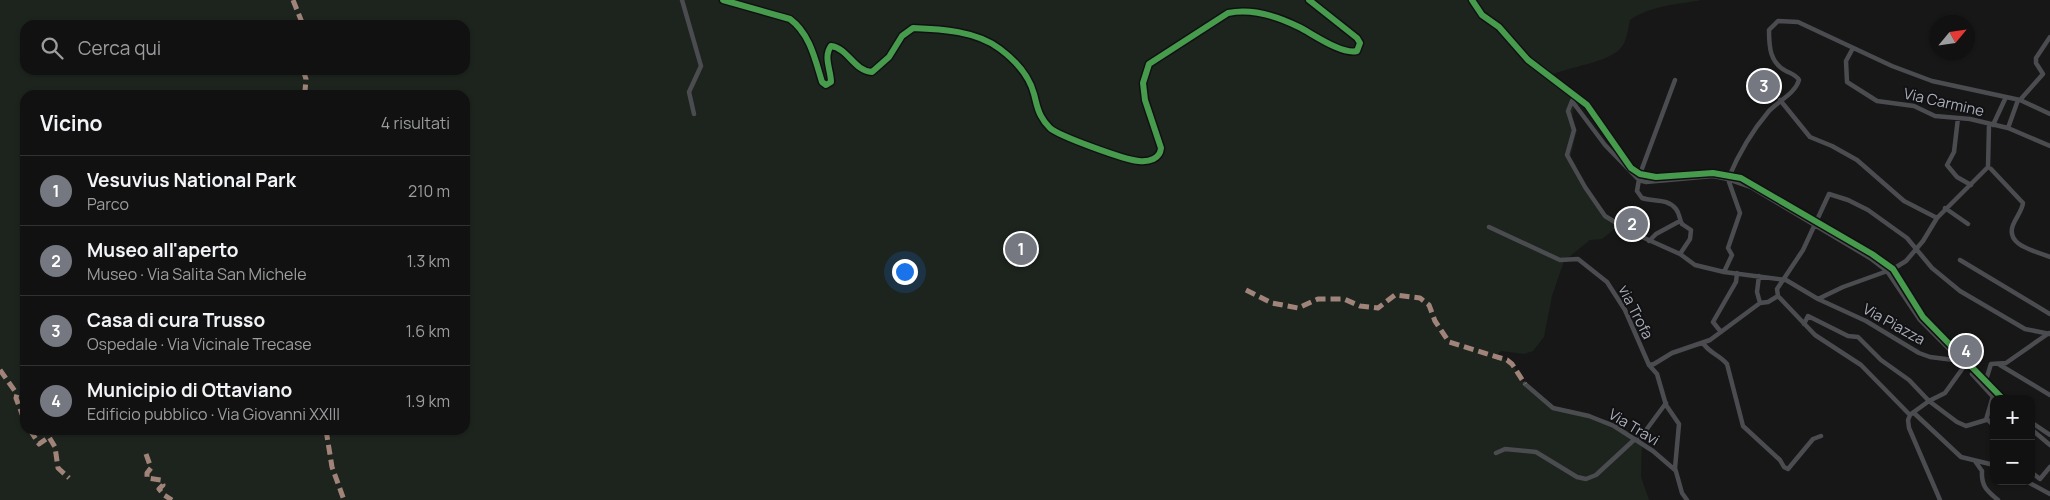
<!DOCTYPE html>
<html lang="it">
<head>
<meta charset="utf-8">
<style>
  body { margin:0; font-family:Manrope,sans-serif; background:#1e1f1f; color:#f1f3f6 }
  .controls { position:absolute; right:15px; bottom:15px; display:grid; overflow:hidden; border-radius:10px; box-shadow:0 1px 4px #0004 }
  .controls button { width:45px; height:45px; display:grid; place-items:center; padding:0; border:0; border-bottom:1px solid #303131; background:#111; color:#f1f3f6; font:25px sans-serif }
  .compass { position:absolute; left:1930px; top:15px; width:45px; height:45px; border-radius:50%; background:#111; box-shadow:0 1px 4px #0004; rotate:61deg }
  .you { position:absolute; left:904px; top:271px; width:18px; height:18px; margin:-12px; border:4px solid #fff; border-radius:50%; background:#1a73e8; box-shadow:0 0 0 8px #1a73e833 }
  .badge { display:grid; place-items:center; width:32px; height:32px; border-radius:50%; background:#757880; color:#fff; font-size:16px; font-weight:700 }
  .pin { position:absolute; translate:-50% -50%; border:2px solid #fff; box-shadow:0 1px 5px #0006 }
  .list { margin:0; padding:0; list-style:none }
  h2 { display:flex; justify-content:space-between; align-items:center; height:65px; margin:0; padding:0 20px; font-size:21px }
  h2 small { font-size:16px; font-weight:400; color:#9c9d9f }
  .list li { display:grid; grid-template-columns:32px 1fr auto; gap:15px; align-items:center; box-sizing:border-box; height:70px; padding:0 20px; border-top:1px solid #303131 }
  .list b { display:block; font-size:19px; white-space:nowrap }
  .list p { margin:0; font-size:16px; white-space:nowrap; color:#9c9d9f }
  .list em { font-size:16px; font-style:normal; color:#9c9d9f }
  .icon { flex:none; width:28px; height:28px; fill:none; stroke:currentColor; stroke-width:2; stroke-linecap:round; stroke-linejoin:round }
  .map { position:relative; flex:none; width:2050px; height:500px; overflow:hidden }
  .search { position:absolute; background:#111; box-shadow:0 1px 4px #0004; left:20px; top:20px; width:450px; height:55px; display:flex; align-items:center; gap:12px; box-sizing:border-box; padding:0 18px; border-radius:15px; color:#9c9d9f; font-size:19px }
  .panel { position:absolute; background:#111; box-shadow:0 1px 4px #0004; left:20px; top:90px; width:450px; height:345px; border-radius:15px }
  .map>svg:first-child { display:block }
</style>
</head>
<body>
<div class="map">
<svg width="2050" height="500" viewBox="0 0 2050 500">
  <rect width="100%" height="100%" fill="#171717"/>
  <path fill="#1d241e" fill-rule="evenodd" d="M 0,0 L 1701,0 C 1676,5 1652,5 1630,20 C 1628,29 1627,42 1620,49 C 1608,62 1569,67 1551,75 L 1583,100 L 1573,110 L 1572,119 L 1577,130 L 1570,159 L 1588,190 L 1605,214 L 1622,223 L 1602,239 L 1590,240 L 1564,261 L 1552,296 L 1544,337 L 1533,351 L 1524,354 L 1501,351 L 1496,355 L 1512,363 L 1521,379 L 1534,392 L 1557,410 L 1610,421 L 1642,441 L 1641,477 L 1649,500 L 0,500 ZM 25,25 L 465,25 L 465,70 L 25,70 ZM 25,95 L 465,95 L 465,430 L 25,430 Z"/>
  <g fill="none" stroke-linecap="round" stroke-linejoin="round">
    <path stroke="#4b4c50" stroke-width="4.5" d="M 682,0 L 701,66 L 689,92 L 694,114
      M 723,0 L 790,19 C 810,34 815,59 822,82 L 826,85 L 831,82 C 831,70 823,57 831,46 C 848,48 854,71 872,72 L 889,57 L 902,36 L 913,28 C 941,29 977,31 1000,49 C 1016,61 1029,75 1034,94 C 1036,101 1037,109 1041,116 C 1043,120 1047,125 1050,128 C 1059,136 1125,160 1139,161 C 1149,162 1160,159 1161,148 L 1145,100 L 1143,83 L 1149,64 L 1228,13 C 1252,8 1277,16 1299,27 C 1313,34 1342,55 1357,51 L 1360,43 L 1357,38 L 1309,0
      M 1472,0 L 1482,15 L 1499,27 L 1528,60 L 1587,105 L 1631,168 L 1640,174 L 1656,177 L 1713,173 L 1741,178 L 1872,254 L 1893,269 L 1923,317 L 2003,399
      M 1853,48 L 1846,61 L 1847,82 L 1877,101 L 1914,106 L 1935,116 L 1970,119 L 2008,128 L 2050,146
      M 1675,80 L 1640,174 L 1637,191 L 1642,198 C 1654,202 1667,198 1676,209 C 1680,214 1679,219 1682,224 L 1691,230 L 1690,239 L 1680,254
      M 1573,100 L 1572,101 L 1605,145 L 1639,180 L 1646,182 L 1713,176 L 1728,179 L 1751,187 L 1870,258 L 1887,271 L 1920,320 L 1962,362
      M 1780,100 L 1810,137 L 1832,146 L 1857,160 L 1904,201 L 1937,218
      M 2020,100 L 2043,74 L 2036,63 L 2036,58 L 2050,37
      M 1572,101 L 1568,111 L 1574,130 L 1567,155 L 1585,187 L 1605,216 L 1631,232 L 1680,254 L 1695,265 L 1724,272 L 1786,280 L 1818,299 L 1843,287 L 1893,269 L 1906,261 L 1923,241 L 1937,218 L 1988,167 L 1989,125
      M 1958,118 L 1954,152 L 1947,165 L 1957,177 L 1971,185
      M 1993,125 L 2006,97
      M 2008,128 L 2018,100
      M 1991,169 L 2023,203 C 2022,211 2016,217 2013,225 C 2005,246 2036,251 2050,257
      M 1945,208 L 1968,224
      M 1489,227 L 1560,260 L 1578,259 L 1607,282 L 1625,310 L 1649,365 L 1657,374 L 1666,405 L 1679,424 L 1675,468 L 1682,493 L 1687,500
      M 1649,241 L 1656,234 L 1680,221
      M 1960,260 L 2050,314
      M 1724,272 L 1732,255 L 1728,248 L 1740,213 L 1728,179 C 1738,155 1752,131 1769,111 C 1778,101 1795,94 1799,80 C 1796,75 1792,74 1786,71 C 1770,63 1769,47 1769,30 L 1778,21 L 1798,22 L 1892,66 L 1932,81 L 2020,100 L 2050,114
      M 1759,276 L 1757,292 L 1760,303
      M 1818,299 L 1866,321 L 1919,353 L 1930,357 L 1962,361
      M 1804,324 L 1808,316 L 1848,336 L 1858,337 L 1881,360 L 1909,380 L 1929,401 L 1957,422 L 1966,426 L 1986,420 L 1993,396
      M 1721,332 L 1713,322 L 1736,282 L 1737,273
      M 1703,343 C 1709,353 1720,355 1727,364 L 1743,426 L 1780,460 L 1784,467 L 1788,469 L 1813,439 L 1821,436
      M 1649,365 L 1654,364 L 1672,353 L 1710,340 L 1760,303 L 1768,302 L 1778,296
      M 2000,365 L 2050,395
      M 1972,374 L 1995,399
      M 1985,383 L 1991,364 L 2006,363 L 2049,333
      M 1525,384 L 1553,408 L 1589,416 L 1614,426 L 1653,451 L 1675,470
      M 1914,413 L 1961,457 L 1994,465
      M 1911,414 L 1929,401 L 1945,393 L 1965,365
      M 1910,415 L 1861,365 L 1815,335 L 1778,296 L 1777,289 L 1803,250 L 1829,194 L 1848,200 L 1868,210 L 1907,238 L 1932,268 L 1960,291 L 2025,329 L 2050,334
      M 1910,415 L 1908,420 L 1909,428 L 1940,500
      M 1987,419 L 1994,426
      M 2031,422 L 2050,435
      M 2031,429 L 2050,445
      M 1638,441 L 1666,403
      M 1496,453 L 1505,449 L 1536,452 L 1577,477 L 1586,479 L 1596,475 L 1635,439
      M 1975,461 L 1982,471 C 1981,486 1987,491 1998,500
      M 2031,472 L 2040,479 L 2050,467
      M 2026,481 L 2050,494"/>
    <path stroke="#a18479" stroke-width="5" stroke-dasharray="10 5" stroke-linecap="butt" d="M 293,0 L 303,25
      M 303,70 L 306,79 L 305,91 L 308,95
      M 1246,290 L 1272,303 L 1298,308 L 1318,299 L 1344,299 L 1360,306 L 1378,308 L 1395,295 L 1420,298 L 1429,305 L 1435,321 L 1449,342 L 1507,360 L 1512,364 L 1525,384
      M 0,370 L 17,394 L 16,398 L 25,422
      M 30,430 L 39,444 L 49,437 L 55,447 L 58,468 L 69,478
      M 326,430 L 332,467 L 344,500
      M 146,454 L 151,468 L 147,473 L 147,478 L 161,480 L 163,485 L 159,489 L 164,495 L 172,500"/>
    <g stroke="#111113" stroke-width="9">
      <path id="cycleway" d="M 723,0 L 790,19 C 810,34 815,59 822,82 L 826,85 L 831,82 C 831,70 823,57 831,46 C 848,48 854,71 872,72 L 889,57 L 902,36 L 913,28 C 941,29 977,31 1000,49 C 1016,61 1029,75 1034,94 C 1036,101 1037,109 1041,116 C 1043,120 1047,125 1050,128 C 1059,136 1125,160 1139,161 C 1149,162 1160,159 1161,148 L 1145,100 L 1143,83 L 1149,64 L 1228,13 C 1252,8 1277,16 1299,27 C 1313,34 1342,55 1357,51 L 1360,43 L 1357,38 L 1309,0
        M 1472,0 L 1482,15 L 1499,27 L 1528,60 L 1587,105 L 1631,168 L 1640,174 L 1656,177 L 1713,173 L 1741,178 L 1872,254 L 1893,269 L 1923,317 L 2003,399"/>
    </g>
    <use href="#cycleway" stroke="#469c4c" stroke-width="6"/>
  </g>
  <g text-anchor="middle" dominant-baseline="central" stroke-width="4" stroke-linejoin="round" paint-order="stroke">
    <g font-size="15" fill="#a8adb8" stroke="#111113">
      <text transform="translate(1944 102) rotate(13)">Via Carmine</text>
      <text transform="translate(1636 312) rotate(63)">via Trofa</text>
      <text transform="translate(1894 324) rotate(29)">Via Piazza</text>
      <text transform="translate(1634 427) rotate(31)">Via Travi</text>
    </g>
  </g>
</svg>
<div class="controls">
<button>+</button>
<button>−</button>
</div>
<svg class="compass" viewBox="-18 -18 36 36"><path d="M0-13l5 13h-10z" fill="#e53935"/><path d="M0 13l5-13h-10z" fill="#9c9d9f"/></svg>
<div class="you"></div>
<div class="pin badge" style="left:1021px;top:249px">1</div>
<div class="pin badge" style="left:1632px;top:224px">2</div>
<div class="pin badge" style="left:1764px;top:86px">3</div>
<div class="pin badge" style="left:1966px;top:351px">4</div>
<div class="search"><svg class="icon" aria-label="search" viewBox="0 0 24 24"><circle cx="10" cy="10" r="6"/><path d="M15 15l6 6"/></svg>Cerca qui</div>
<section class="panel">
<h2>Vicino<small>4 risultati</small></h2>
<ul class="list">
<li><span class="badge">1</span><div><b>Vesuvius National Park</b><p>Parco</p></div><em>210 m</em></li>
<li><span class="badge">2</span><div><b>Museo all'aperto</b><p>Museo · Via Salita San Michele</p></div><em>1.3 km</em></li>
<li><span class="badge">3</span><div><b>Casa di cura Trusso</b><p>Ospedale · Via Vicinale Trecase</p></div><em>1.6 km</em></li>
<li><span class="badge">4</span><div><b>Municipio di Ottaviano</b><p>Edificio pubblico · Via Giovanni XXIII</p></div><em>1.9 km</em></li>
</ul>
</section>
</div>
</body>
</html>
